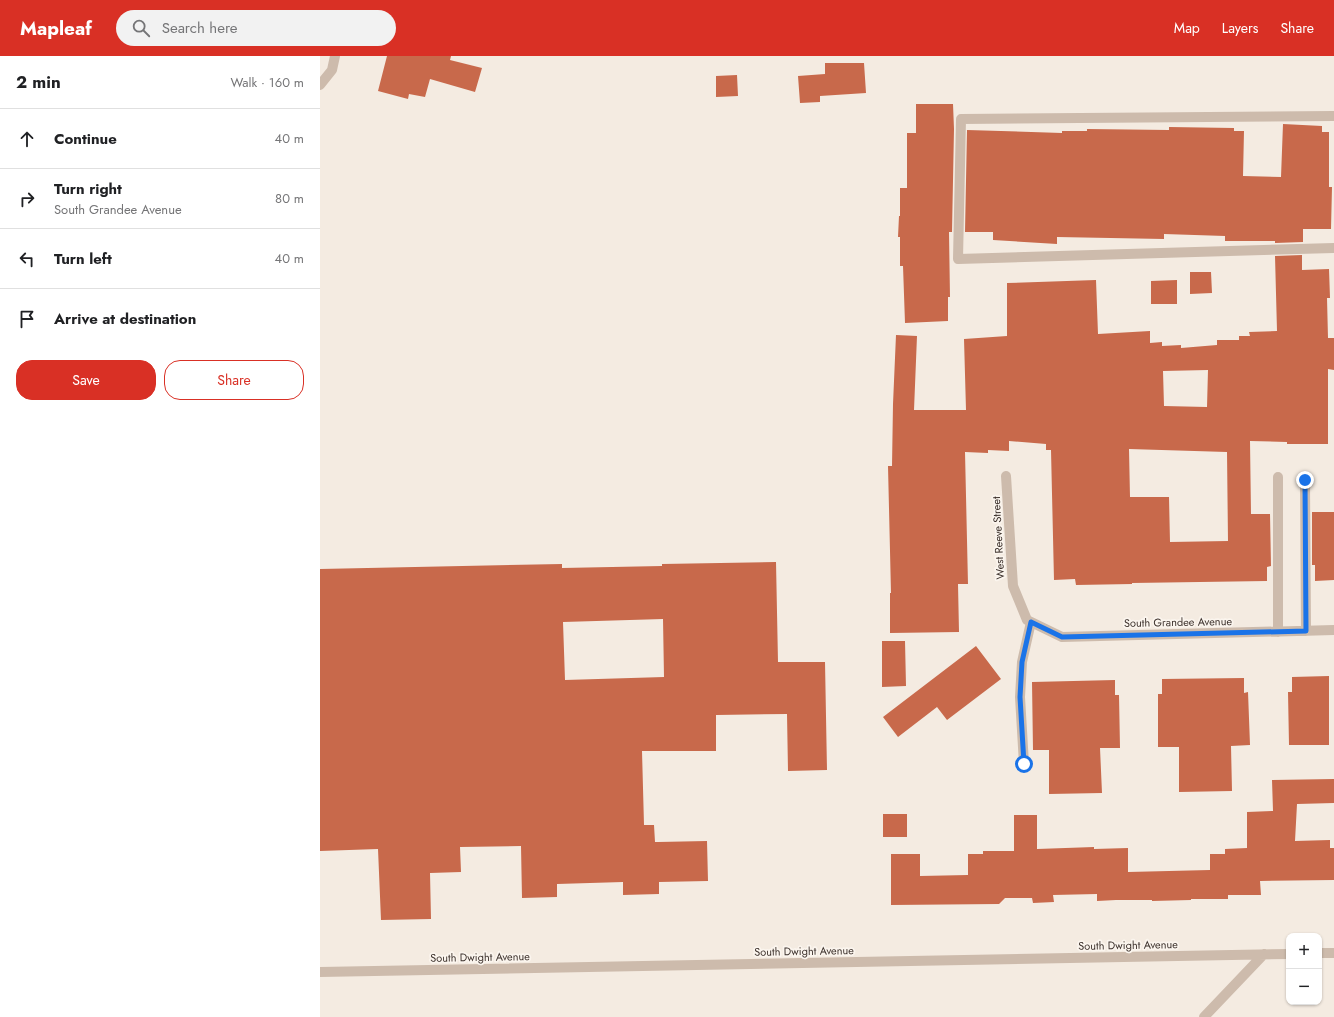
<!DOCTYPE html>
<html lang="en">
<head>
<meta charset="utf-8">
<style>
  body { margin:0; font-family:Jost,sans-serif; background:#f2f2f2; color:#202124 }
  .controls { position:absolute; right:12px; bottom:12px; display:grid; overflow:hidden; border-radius:8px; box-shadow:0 1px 3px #0004 }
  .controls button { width:36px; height:36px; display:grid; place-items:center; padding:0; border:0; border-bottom:1px solid #e0e0e0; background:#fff; color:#202124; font:20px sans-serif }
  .stop { position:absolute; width:12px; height:12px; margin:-9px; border:3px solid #1a73e8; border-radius:50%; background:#fff }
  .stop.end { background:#1a73e8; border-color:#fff; box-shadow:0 1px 4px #0008 }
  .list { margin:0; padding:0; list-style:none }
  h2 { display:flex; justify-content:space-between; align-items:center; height:52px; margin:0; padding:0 16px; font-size:17px }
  h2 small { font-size:13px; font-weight:400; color:#757577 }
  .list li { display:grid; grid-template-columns:26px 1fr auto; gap:12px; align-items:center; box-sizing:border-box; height:60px; padding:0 16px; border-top:1px solid #e0e0e0 }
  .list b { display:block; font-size:15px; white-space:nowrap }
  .list p { margin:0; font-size:13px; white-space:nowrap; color:#757577 }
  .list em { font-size:13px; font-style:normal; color:#757577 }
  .actions { display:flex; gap:8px; padding:12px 16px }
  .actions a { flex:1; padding:9px 0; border:1px solid #d93025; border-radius:16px; text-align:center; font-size:14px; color:#d93025 }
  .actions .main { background:#d93025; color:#fff }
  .icon { flex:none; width:22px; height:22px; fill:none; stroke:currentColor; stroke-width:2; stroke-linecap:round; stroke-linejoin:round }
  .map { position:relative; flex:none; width:1014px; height:961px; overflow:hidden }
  header { display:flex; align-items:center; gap:24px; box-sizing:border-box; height:56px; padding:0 20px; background:#d93025; color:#fff }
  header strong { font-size:19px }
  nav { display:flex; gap:22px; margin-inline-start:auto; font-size:14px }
  .search { width:280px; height:36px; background:#f2f2f2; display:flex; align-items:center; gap:10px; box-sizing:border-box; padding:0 14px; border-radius:22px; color:#757577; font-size:15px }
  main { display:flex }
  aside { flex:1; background:#fff }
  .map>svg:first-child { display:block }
</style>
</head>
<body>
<header>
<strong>Mapleaf</strong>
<div class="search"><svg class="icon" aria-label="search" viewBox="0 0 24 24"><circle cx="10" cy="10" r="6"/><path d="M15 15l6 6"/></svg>Search here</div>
<nav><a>Map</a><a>Layers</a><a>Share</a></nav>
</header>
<main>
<aside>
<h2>2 min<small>Walk · 160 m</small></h2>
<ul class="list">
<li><svg class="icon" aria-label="ahead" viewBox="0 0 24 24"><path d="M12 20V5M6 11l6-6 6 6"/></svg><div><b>Continue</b></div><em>40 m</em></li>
<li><svg class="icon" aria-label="right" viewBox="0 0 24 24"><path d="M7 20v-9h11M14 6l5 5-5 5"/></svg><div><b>Turn right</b><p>South Grandee Avenue</p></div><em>80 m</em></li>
<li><svg class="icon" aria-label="left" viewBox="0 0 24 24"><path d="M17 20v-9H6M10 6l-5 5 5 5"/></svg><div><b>Turn left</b></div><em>40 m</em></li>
<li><svg class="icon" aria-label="arrive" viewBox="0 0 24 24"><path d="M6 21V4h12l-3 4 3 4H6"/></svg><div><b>Arrive at destination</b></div></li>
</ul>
<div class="actions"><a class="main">Save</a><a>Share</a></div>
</aside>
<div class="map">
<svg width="1014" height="961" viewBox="0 0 1014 961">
  <rect width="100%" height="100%" fill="#f4ebe1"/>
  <path fill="#c8694b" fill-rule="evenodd" d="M 67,0 L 131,0 L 130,4 L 162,12 L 155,36 L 110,23 L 105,41 L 89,38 L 88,43 L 58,35 Z
    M 505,7 L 544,7 L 546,37 L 500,40 L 500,46 L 480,47 L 478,20 L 505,18 Z
    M 417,19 L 418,40 L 396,41 L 396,20 Z
    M 596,48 L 633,48 L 634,73 L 632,176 L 629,176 L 630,241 L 628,241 L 628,265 L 585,267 L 583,210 L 580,210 L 580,181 L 578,181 L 579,160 L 580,160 L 580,132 L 587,132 L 587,77 L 596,77 Z
    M 963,68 L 1002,70 L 1002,76 L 1009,76 L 1009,131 L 1012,131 L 1011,173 L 983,173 L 983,186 L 955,187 L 955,185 L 905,185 L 905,180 L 844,178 L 844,183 L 737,181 L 737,188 L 673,184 L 673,176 L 645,176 L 647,74 L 742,77 L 742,75 L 767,75 L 767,73 L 849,74 L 849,71 L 914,72 L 914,75 L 924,75 L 923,120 L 961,121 Z
    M 982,199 L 982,214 L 1009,213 L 1010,242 L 1007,242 L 1008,282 L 1014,282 L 1014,314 L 1008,313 L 1008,388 L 967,388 L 967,386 L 930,385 L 931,458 L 950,458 L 951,510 L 947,511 L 947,525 L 812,527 L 812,528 L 756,529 L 755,523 L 734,524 L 731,394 L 726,394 L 726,388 L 689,385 L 689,395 L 668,394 L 668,397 L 645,396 L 648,528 L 638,528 L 639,576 L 570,577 L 570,537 L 571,537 L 568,410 L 572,410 L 573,348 L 576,279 L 597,280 L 594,354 L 646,354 L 644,283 L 687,280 L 687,227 L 776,224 L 778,278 L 830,275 L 830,287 L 842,286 L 842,290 L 861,289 L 861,292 L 897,289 L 897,284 L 919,284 L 919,280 L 930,280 L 929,276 L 957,275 L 955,200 ZM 888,314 L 887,351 L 844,350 L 843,315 ZM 809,393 L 907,396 L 908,485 L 850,486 L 849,441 L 810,441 Z
    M 870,216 L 891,216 L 892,237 L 870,238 Z
    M 857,224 L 857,248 L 831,248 L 831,225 Z
    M 992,456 L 1014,456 L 1014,524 L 995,525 L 995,509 L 992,509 Z
    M 456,506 L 458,606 L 505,606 L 507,714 L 468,715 L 467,658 L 396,659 L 396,695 L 322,695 L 324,769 L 334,769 L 335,786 L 338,786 L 387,785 L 388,825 L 339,826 L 339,838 L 303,839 L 303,826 L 237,828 L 237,841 L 202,842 L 201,790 L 140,791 L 141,816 L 110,817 L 111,863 L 61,864 L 58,793 L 0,795 L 0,513 L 242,508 L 242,512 L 342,510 L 342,508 ZM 343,563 L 344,621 L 245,624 L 243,566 Z
    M 562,585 L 585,585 L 586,630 L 562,631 Z
    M 656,590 L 681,623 L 627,664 L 617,651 L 578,681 L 563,661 Z
    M 1009,620 L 1009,689 L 969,689 L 968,636 L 972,636 L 972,621 Z
    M 924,622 L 924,637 L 928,636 L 930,689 L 911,690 L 912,735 L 859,736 L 859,691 L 838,691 L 838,638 L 842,638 L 842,623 Z
    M 795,624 L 795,639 L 799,639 L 800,692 L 780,692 L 782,737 L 729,738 L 729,694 L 713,694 L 712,626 Z
    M 1014,723 L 1014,747 L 977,748 L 975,785 L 1010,784 L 1010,792 L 1014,792 L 1014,824 L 940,825 L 941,839 L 908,839 L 908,843 L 871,843 L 871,844 L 832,845 L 832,844 L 796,844 L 777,845 L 777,838 L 733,839 L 734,846 L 713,847 L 712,842 L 685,842 L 679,848 L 571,849 L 571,798 L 600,798 L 600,820 L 648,819 L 648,798 L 663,798 L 663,795 L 694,795 L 694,759 L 717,759 L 717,793 L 774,791 L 774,793 L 808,792 L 808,816 L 890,814 L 890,798 L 905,798 L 905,793 L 927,792 L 927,756 L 953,755 L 952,724 Z
    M 563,758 L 587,758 L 587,781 L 563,781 Z"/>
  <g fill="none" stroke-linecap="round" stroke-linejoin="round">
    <path stroke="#cdbbac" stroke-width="10" d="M 0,29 L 12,14 L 15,0
      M 1014,60 L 641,63 L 638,203 L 1014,192
      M 686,420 L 693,530 L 707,564 L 742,581 L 1014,574
      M 958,421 L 958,576
      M 985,424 L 986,575
      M 704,708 L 700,641 L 702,606 L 711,566
      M 999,897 L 1014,897
      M 0,916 L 969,898
      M 884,961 L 944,898"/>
  </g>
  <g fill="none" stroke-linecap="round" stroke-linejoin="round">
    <path stroke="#1a73e8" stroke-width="5" d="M 704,708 L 700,641 L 702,606 L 711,566 L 742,581 L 986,575 L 985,424"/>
  </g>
  <g text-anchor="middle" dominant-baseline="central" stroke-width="3.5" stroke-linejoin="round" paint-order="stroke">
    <g font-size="11" fill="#3b302b" stroke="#fbf5ee">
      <text transform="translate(678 482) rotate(-93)">West Reeve Street</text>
      <text transform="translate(858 566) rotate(-1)">South Grandee Avenue</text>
      <text transform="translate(808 889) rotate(-1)">South Dwight Avenue</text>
      <text transform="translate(484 895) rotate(-1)">South Dwight Avenue</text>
      <text transform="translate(160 901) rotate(-1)">South Dwight Avenue</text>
    </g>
  </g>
</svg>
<div class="controls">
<button>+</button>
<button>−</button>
</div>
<div class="stop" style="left:704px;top:708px"></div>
<div class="stop end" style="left:985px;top:424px"></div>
</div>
</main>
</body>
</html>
